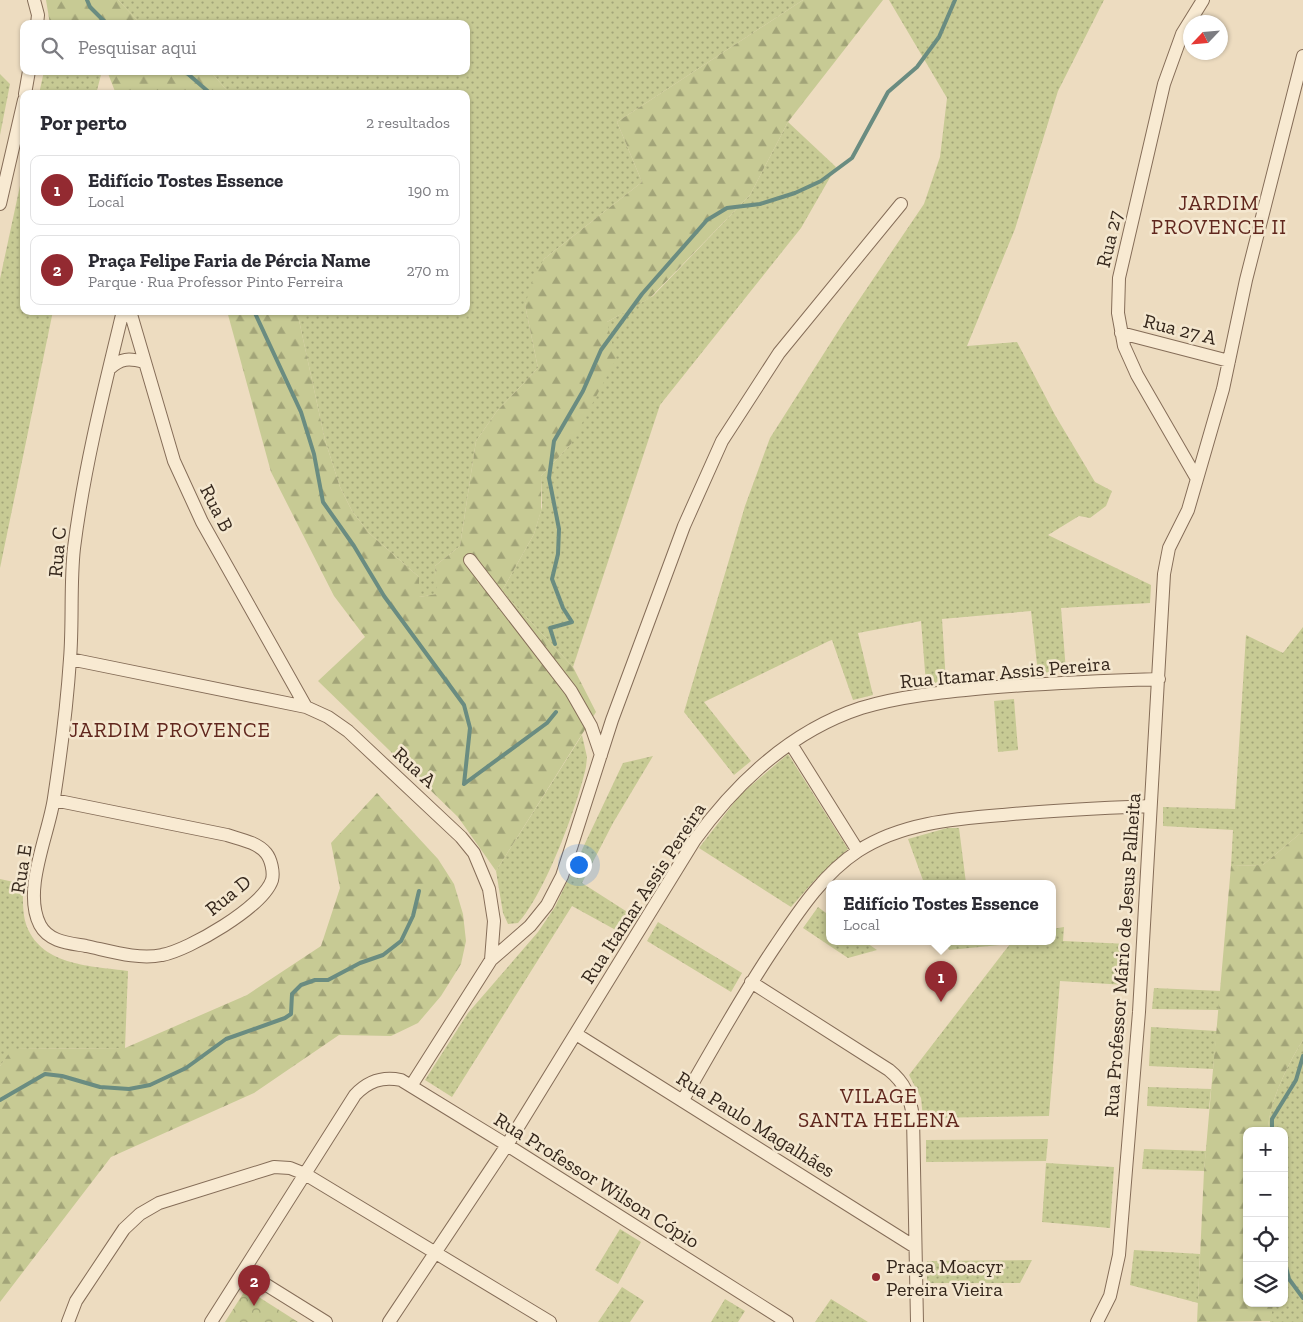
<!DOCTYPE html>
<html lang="pt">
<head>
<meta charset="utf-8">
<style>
  body { margin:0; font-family:"Zilla Slab",serif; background:#f2f2f3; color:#2b2b33 }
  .controls { position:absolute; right:15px; bottom:15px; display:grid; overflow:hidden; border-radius:10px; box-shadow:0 1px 4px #0004 }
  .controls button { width:45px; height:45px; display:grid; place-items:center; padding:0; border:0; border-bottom:1px solid #e1e1e2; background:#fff; color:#2b2b33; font:25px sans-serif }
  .compass { position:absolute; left:1183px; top:15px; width:45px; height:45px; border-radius:50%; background:#fff; box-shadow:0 1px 4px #0004; rotate:244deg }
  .you { position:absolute; left:578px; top:864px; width:18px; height:18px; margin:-12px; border:4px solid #fff; border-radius:50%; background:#1a73e8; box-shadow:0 0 0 8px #1a73e833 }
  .badge { display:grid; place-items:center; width:32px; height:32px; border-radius:50%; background:#932a31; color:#fff; font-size:16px; font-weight:700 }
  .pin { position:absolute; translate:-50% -41px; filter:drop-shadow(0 1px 2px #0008) }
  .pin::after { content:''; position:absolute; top:26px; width:18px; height:15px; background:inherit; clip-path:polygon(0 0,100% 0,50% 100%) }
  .popup { position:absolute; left:826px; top:880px; width:230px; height:65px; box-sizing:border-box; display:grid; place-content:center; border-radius:10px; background:#fff; filter:drop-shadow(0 1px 4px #0005); font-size:16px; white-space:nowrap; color:#7c7c81 }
  .popup b { font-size:19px; color:#2b2b33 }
  .popup::after { content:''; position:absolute; left:50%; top:100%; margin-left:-10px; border:10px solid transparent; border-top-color:#fff }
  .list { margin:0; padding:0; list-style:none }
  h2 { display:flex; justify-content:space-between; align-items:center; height:65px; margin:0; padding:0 20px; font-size:21px }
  h2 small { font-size:16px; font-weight:400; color:#7c7c81 }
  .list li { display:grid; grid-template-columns:32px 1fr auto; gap:15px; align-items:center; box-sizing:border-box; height:70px; margin:0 10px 10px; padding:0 10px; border:1px solid #e1e1e2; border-radius:10px }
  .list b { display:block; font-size:19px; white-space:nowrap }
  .list p { margin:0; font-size:16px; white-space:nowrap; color:#7c7c81 }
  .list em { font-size:16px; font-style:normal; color:#7c7c81 }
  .icon { flex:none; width:28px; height:28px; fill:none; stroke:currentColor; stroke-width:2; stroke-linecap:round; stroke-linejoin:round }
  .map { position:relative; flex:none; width:1303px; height:1322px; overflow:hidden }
  .search { position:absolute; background:#fff; box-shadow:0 1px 4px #0004; left:20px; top:20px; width:450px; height:55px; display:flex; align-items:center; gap:12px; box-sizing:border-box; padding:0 18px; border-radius:10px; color:#7c7c81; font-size:19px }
  .panel { position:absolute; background:#fff; box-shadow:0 1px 4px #0004; left:20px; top:90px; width:450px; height:225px; border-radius:10px }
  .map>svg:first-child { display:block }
</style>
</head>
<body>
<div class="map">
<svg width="1303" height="1322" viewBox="0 0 1303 1322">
  <defs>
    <pattern id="grass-dots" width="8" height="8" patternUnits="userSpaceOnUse" patternTransform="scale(1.25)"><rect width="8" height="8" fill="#c7ca94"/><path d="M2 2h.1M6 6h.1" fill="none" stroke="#a2a478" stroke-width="1.8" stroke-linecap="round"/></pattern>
    <pattern id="forest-firs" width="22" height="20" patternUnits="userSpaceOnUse" patternTransform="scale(1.25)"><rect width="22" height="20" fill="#c7ca94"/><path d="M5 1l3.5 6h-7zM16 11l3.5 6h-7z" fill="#a2a478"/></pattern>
    <pattern id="park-crowns" width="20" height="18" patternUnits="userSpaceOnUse" patternTransform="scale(1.25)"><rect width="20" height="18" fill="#c7ca94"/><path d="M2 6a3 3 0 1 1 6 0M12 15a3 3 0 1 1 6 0" fill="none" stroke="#a2a478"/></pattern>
  </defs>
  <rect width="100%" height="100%" fill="#eddcc0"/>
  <path fill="url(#grass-dots)" d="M 118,0 L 803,0 L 617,122 L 642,182 L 544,259 L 525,305 L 538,368 L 497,411 L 476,441 L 460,546 L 435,566 L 438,594 L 419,597 L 419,577 L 369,533 L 352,511 L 340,487 L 325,440 L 297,311 L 466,311 L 466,94 L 230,94 L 210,71 L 466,71 L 466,24 L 141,24 Z
    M 889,0 L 1104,0 L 1058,91 L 1015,229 L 967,346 L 1017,342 L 1055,415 L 1095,482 L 1112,491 L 1106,506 L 1090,518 L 1079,516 L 1048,535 L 1151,585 L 1150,603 L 1061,608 L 1066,671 L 1038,673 L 1031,611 L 942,619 L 946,682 L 926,684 L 921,621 L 858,633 L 873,695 L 853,700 L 832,640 L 829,641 L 704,702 L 751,761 L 734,775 L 684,712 L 745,506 L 770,438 L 842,325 L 924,204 L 940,157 L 947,98 Z
    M 44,71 L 102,71 L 96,94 L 39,94 Z
    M 0,74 L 10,84 L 0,135 Z
    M 788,122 L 836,167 L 801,228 L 660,405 L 573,667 L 502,591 L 534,534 L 542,507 L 541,476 L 571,444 L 607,322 L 653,296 L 750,195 Z
    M 24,167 L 24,311 L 53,311 L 0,568 L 0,279 Z
    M 1303,627 L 1303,831 L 1263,865 L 1231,866 L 1233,830 L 1163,826 L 1163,807 L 1235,809 L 1246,635 L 1283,653 Z
    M 1014,699 L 1018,750 L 998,752 L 994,701 Z
    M 582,735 L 587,757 L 586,767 C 577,807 545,894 518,923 L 508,924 L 503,913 L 496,871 Z
    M 788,754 L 848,849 L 813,882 L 791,907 L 699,848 L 740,795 Z
    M 653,756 L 613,823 L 582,883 L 632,915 L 623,934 L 572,906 L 452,1097 L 425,1080 L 468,1013 L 538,932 L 555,907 L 623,763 Z
    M 947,828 L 959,828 L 966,883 L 924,883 L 908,839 Z
    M 0,879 L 23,884 C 23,898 22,914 27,927 C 43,966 92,966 128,971 L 125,1048 L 13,1049 L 0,1066 Z
    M 818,907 L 830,916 L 830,941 L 864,941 L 877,950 L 848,958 L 803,928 Z
    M 658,922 L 742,973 L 731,992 L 647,941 Z
    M 1064,927 L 1063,941 L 1128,944 L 1126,985 L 1060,981 L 1049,1116 L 923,1118 L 921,1098 L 909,1075 L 1010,944 L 949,950 L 946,941 L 1052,941 L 1052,929 Z
    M 1154,988 L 1222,991 L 1219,1010 L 1152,1009 Z
    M 1151,1027 L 1217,1031 L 1213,1069 L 1149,1066 Z
    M 1303,1040 L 1303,1322 L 1270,1322 L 1272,1303 L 1284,1303 L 1284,1131 L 1268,1131 C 1268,1104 1289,1062 1303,1040 Z
    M 1148,1087 L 1211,1089 L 1209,1109 L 1147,1106 Z
    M 1048,1139 L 1046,1161 L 926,1162 L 926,1140 Z
    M 1144,1149 L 1206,1151 L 1204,1171 L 1142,1169 Z
    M 1046,1163 L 1114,1167 L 1110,1228 L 1042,1222 Z
    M 620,1229 L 641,1242 L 618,1284 L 595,1270 Z
    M 1134,1250 L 1200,1254 L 1198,1303 L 1130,1285 Z
    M 1032,1260 L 1020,1283 L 927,1283 L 927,1261 Z
    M 622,1287 L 644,1301 L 630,1322 L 598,1322 Z
    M 725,1299 L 745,1311 L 738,1322 L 711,1322 Z
    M 831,1299 L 868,1322 L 815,1322 Z"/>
  <path fill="url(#forest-firs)" d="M 46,0 L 118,0 L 141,24 L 50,24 Z
    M 803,0 L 883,0 L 788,122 L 750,195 L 650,298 L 607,322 L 616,359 L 571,444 L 541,476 L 541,511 L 534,534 L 502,591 L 573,667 L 596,712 L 496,871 L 458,817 L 318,681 L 365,637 L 334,596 L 271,472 L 227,311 L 297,311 L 325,440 L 340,487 L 352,511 L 369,533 L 419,577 L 419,597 L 437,594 L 435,566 L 460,546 L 476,441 L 497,411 L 538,368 L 525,305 L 532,282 L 544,259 L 642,182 L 617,122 Z
    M 107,71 L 210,71 L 230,94 L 116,94 Z
    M 377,793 L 438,859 L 454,884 L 463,914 L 466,941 L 461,964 L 441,996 L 418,1023 L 391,1036 L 339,1035 L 254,1093 L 111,1157 L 0,1302 L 0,1066 L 12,1049 L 125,1048 L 247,995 L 321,946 L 340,888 L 331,843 Z
    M 1303,831 L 1303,1040 C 1289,1062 1268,1104 1268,1131 L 1247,1131 L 1247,1303 L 1273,1303 L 1271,1321 L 1197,1322 L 1204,1171 L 1231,866 L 1263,865 Z"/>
  <path fill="url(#park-crowns)" d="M 246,1289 L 298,1322 L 225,1322 Z"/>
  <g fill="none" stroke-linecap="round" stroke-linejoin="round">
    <path stroke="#6a8c81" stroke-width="4" d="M 87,0 L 90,7 L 107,24
      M 180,71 L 188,74 L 211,94
      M 254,311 L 301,412 L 314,454 L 323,502 L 354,546 L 384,596 L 464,705 L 470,728 L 464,784
      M 555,644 L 550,628 L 572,622 L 563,608 L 552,579 L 558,554 L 559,529 L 549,478 L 554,441 L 583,391 L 601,350 L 642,294 L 707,220 L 727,208 L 760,204 L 795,193 L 821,181 L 852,158 L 888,92 L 917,67 L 939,37 L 955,0
      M 464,784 L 547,723 L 556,712
      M 0,1100 L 45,1074 L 62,1076 L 100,1087 L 129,1089 L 150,1085 L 186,1068 L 226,1039 L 285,1018 L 291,1014 L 292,994 L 301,985 L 315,980 L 328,980 L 360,963 L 383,955 L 401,941 L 413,916 L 419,891
      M 1272,1131 L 1272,1119 L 1296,1080 L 1303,1056
      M 1284,1259 L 1289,1279 L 1303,1298"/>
    <g stroke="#856d58" stroke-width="14">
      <path id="minor" d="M 34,0 L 38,15 L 37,24
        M 1203,0 L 1182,34 L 1164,84 L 1119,278 L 1118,313 L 1124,346 L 1137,375 L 1197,479 L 1223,389 L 1246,280 L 1303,56
        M 25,94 L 29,71
        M 0,204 L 24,100
        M 130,311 L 174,461 L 202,522 L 306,707
        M 1121,333 L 1229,361
        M 109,369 C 121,358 129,358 144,362
        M 470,560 L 571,691 L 591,726 L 601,755
        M 70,659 L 306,707 L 328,717 L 348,731 L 461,837 L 474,853 L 489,889 L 494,921 L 491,960 L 411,1086
        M 791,744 L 858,851
        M 54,800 L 227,835 C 239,839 257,842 266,853 C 271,859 274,872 272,880 C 263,907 189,950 162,955 C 138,960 110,951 86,946 C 69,943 49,942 40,925 C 22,890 49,834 54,798 C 61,752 67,705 70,659 C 73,622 70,584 74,548 C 84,468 104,389 123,311
        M 491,960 L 530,926 L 547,905 L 562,876 L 612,720 L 684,526 L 722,441 L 779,353 L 901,204
        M 751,982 L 889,1070 C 905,1083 910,1096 913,1117 L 917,1322
        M 576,1034 L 915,1247
        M 683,1100 C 713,1048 742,995 776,945 C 799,911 823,874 858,851 C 901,823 953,819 1003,815 C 1052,810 1101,808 1150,806
        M 244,1271 L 326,1322
        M 68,1322 L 76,1301 L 124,1229 L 140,1214 L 159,1203 L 274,1167 L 290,1168 L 305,1174 L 550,1322
        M 211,1322 L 355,1095 C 368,1081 382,1076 401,1080 L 507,1145 L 787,1322
        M 389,1322 L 507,1145 L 694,841 C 736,783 791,731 861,708 C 901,696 943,692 985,688 C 1043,683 1101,681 1159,679
        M 1097,1322 L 1110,1296 L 1119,1255 L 1139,1012 L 1164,574 L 1169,548 L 1188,510 L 1197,479"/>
    </g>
    <use href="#minor" stroke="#f8ead2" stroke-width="12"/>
  </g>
  <circle fill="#932a31" stroke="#f4e7cf" stroke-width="2" cx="876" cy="1277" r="5"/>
  <g text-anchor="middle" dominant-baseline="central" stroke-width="5" stroke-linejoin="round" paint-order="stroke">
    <g font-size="20" fill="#35271c" stroke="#f4e7cf">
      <text transform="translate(1109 239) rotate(-77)">Rua 27</text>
      <text transform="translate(1180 329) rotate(14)">Rua 27 A</text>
      <text transform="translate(217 508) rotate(63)">Rua B</text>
      <text transform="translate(57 552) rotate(-85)">Rua C</text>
      <text transform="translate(1005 672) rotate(-5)">Rua Itamar Assis Pereira</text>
      <text transform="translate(415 767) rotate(42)">Rua A</text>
      <text transform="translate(21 869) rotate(-81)">Rua E</text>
      <text transform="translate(643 893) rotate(-57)">Rua Itamar Assis Pereira</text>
      <text transform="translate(228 895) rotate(-39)">Rua D</text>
      <text transform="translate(1122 955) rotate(-86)">Rua Professor Mário de Jesus Palheita</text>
      <text transform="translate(756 1124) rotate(32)">Rua Paulo Magalhães</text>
      <text transform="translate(597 1180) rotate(32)">Rua Professor Wilson Cópio</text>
    </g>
    <g font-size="20" fill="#35271c" stroke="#f4e7cf" text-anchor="start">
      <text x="886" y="1266">Praça Moacyr<tspan x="886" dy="23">Pereira Vieira</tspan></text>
    </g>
    <g font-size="21" letter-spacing="1" fill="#60261d" stroke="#f4e7cf">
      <text x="1219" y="202">JARDIM<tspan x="1219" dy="24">PROVENCE II</tspan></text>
      <text x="170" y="729">JARDIM PROVENCE</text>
      <text x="879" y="1095">VILAGE<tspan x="879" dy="24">SANTA HELENA</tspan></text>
    </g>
  </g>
</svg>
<div class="controls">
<button>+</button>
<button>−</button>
<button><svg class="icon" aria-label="locate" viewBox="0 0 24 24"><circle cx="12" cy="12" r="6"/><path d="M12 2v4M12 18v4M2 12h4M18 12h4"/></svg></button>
<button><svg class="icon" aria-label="layers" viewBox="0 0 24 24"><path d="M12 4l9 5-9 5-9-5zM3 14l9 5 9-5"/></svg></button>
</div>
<svg class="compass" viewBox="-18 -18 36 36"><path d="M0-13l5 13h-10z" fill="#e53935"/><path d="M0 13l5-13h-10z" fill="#7c7c81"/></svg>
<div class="you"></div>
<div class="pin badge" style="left:941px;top:1002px">1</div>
<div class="popup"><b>Edifício Tostes Essence</b>Local</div>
<div class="pin badge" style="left:254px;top:1306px">2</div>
<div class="search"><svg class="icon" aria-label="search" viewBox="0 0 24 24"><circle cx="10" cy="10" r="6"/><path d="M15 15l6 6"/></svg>Pesquisar aqui</div>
<section class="panel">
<h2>Por perto<small>2 resultados</small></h2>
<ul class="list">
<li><span class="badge">1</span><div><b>Edifício Tostes Essence</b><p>Local</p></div><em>190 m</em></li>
<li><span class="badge">2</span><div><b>Praça Felipe Faria de Pércia Name</b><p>Parque · Rua Professor Pinto Ferreira</p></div><em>270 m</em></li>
</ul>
</section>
</div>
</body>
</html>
